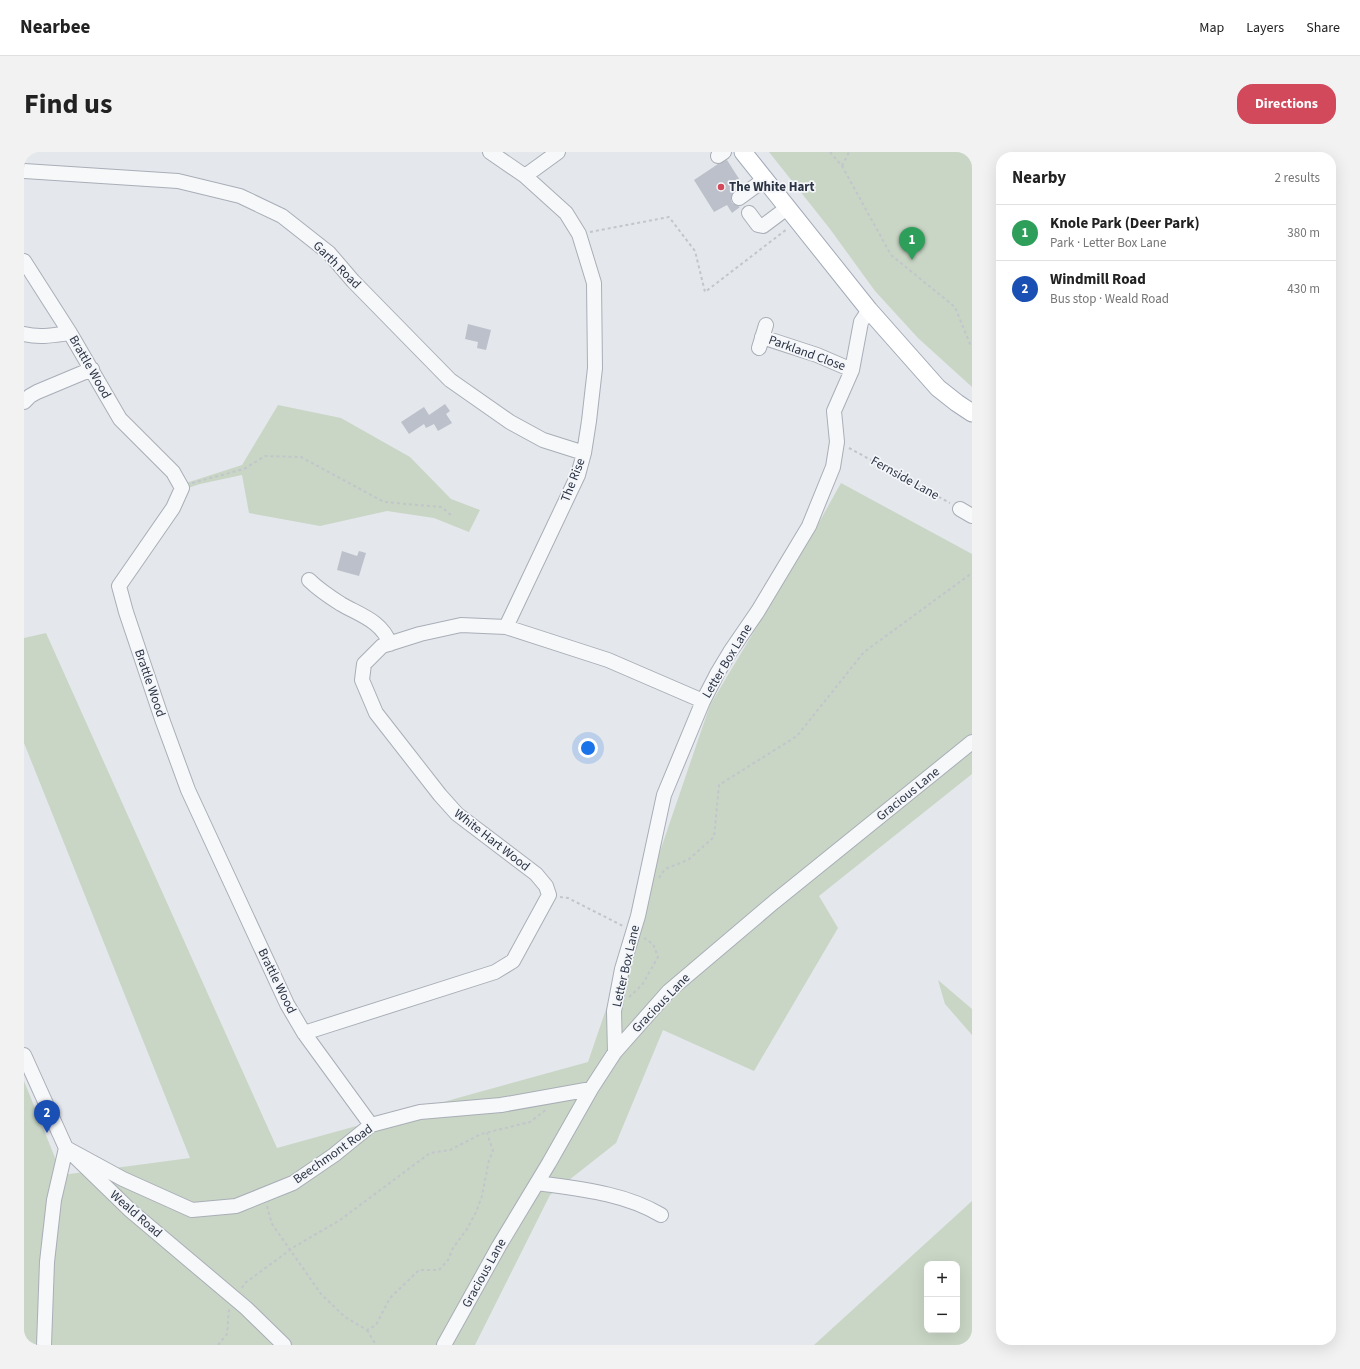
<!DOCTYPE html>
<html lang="en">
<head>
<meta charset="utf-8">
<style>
  body { margin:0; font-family:"Source Sans 3",sans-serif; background:#f2f2f2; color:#222 }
  .controls { position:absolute; right:12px; bottom:12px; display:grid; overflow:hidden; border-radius:8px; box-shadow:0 4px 16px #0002 }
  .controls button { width:36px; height:36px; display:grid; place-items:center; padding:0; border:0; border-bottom:1px solid #e0e0e0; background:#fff; color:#222; font:20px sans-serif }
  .you { position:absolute; left:564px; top:596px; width:14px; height:14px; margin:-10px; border:3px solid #fff; border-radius:50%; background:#1a73e8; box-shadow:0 0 0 6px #1a73e833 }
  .badge { display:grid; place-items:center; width:26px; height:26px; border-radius:50%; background:#d1495b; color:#fff; font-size:13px; font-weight:700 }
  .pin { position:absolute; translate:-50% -33px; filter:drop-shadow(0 1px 2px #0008) }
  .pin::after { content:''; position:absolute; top:21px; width:14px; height:12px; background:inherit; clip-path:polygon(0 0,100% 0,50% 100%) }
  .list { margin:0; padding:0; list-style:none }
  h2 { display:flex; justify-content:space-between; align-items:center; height:52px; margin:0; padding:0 16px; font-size:17px }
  h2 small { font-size:13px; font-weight:400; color:#767676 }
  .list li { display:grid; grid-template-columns:26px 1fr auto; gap:12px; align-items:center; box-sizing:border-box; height:56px; padding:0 16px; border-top:1px solid #e0e0e0 }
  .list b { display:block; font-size:15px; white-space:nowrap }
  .list p { margin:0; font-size:13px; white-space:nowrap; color:#767676 }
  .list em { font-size:13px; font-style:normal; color:#767676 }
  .map { position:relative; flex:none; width:948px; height:1193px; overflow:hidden; border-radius:16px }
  header { display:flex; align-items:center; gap:24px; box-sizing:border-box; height:56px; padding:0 20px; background:#fff; border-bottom:1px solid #e0e0e0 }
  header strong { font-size:19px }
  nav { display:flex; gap:22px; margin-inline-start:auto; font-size:14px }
  .intro { display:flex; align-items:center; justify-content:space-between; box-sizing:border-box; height:96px; padding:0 24px }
  h1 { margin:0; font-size:28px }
  .button { padding:10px 18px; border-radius:16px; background:#d1495b; color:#fff; font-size:14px; font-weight:700 }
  main { display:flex; gap:24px; padding:0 24px }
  aside { flex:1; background:#fff; border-radius:16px; box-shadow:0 4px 16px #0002 }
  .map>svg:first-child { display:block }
</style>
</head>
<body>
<header>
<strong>Nearbee</strong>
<nav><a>Map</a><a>Layers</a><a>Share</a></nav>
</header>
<div class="intro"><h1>Find us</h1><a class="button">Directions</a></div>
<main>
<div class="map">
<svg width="948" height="1193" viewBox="0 0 948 1193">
  <rect width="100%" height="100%" fill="#e4e7ec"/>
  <path fill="#c9d6c5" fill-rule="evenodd" d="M 745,0 L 948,0 L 948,235 L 894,186 L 851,139 L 806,77 Z
    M 254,253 L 317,266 L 386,305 L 427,347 L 456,358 L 445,380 L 410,366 L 363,359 L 296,374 L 225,361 L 218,323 L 176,332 L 161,337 L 159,332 L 218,313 Z
    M 817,331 L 948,402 L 948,622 L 795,744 L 814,776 L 730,919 L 639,878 L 592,991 L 526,1043 L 451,1193 L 0,1193 L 0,929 L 38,1023 L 166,1006 L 0,591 L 0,486 L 22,481 L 253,996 L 564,910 L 686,553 L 793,374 Z
    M 914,828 L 948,857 L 948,883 L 921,852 Z
    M 948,1049 L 948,1193 L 790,1193 ZM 903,1112 L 933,1112 L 933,1178 L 903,1178 Z"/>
  <path fill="#bbc0ca" d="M 703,8 L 719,33 L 710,39 L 707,47 L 708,51 L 716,55 L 708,61 L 703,53 L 690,60 L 670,28 L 694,12 Z
    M 444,172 L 467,178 L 462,198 L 453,196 L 454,190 L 441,187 Z
    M 421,252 L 426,259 L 422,262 L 428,271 L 414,279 L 410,272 L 402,276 L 400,272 L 385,282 L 377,270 L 400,255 L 405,263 Z
    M 318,399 L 333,404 L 335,399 L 342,401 L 335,424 L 313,418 Z"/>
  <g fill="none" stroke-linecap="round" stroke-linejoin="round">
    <g stroke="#a9aeb7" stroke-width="16">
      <path id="minor" d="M 466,0 L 501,24 L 542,61 L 555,82 L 570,131 L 571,216 L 565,269 L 560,301 L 554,323 L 482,475
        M 694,4 L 700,0
        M 0,19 L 154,29 L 216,44 L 258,64 L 305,101 L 329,129 L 426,228 L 486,270 L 519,288 L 560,301
        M 501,24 L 534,0
        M 715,46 L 741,27
        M 725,61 L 734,73 L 739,74 L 763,56
        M 0,109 L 46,181 L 96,267 L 149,320 L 158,336 L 149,356 L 95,434 L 102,460 L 138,567 L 164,638 L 263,852 L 280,881 L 347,973
        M 0,182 C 15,186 31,183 46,181
        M 738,185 L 793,203 L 828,218
        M 735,196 L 742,173
        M 0,250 L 6,244 L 13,240 L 68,217
        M 936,357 L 948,364
        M 285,428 C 294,437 306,445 317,452 C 336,463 358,469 366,492
        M 280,881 L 471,820 L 489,809 L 525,743 L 522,734 L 512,722 L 433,662 L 416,643 L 352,561 L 338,528 L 340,512 L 358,494 L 396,482 L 437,473 L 482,475 L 584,508 L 679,549
        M 591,900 L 590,859 L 598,817 L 614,764 L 640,643 L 679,549 L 694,520 L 706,500 L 734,459 L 785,374 L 809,315 L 813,290 L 810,259 L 828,218 L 837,170 L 845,158
        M 0,903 L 42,996 L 107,1059 L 222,1156 L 260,1193
        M 42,996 L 99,1027 L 168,1058 L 212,1054 L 269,1031 L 310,1003 L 347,973 L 396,960 L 477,953 L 567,937
        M 513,1031 C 556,1037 600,1041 637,1063
        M 20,1193 L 23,1110 L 30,1048 L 42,996
        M 420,1193 L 475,1094 L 525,1011 L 567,937 L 591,900 L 645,839 L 750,750 L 948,590"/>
    </g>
    <g stroke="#a3abb8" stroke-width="19">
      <path id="major" d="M 719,0 L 845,158 L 914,236 L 933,251 L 948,261"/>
    </g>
    <path stroke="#c2c5cb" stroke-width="2" stroke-dasharray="3 3" stroke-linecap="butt" d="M 806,0 L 818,14 L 867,103 L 931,155 L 946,192 L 948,194
      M 818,14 L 825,0
      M 566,80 L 645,65 L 671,99 L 681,140 L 763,77
      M 825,296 L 926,351
      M 168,331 L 220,317 L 241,304 L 277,305 L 360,350 L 418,355 L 429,365
      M 635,726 L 641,717 L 664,708 L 690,685 L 695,633 L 773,584 L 840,500 L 948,421
      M 536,745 L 544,746 L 599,774
      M 605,845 L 618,833 L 634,805 L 629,792 L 620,786
      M 243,1054 L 248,1072 L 297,1142 L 321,1165 L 343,1178 L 352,1173 L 366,1146 L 395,1118 L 415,1118 L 424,1108 L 429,1096 L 443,1077 L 452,1060 L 458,1044 L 465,1008 L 469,999 L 463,981
      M 218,1136 L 221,1131 L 270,1095 L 316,1068 L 406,1001 L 426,998 L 457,982 L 506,970 L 523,957
      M 343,1178 L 352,1193
      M 194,1193 L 203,1182 L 205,1157"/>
    <use href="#minor" stroke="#f7f8fa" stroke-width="14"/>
    <use href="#major" stroke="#fff" stroke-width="17"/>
  </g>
  <circle fill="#d1495b" stroke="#f4f6f9" stroke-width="1.5" cx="697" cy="35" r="4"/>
  <g text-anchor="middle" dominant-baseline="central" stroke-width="3.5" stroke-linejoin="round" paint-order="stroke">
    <g font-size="13" font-weight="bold" fill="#2b3445" stroke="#f4f6f9" text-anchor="start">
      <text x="705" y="35">The White Hart</text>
    </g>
    <g font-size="13" fill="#2b3445" stroke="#f4f6f9">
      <text transform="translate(313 113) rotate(45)">Garth Road</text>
      <text transform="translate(783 201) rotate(20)">Parkland Close</text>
      <text transform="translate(66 215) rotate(60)">Brattle Wood</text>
      <text transform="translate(881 326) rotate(29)">Fernside Lane</text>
      <text transform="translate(549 328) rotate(-69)">The Rise</text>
      <text transform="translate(703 509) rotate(-59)">Letter Box Lane</text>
      <text transform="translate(126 531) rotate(71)">Brattle Wood</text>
      <text transform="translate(884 642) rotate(-39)">Gracious Lane</text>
      <text transform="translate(468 688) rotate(38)">White Hart Wood</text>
      <text transform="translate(602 814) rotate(-77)">Letter Box Lane</text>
      <text transform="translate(253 829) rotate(64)">Brattle Wood</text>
      <text transform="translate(637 851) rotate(-46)">Gracious Lane</text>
      <text transform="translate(309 1002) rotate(-35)">Beechmont Road</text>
      <text transform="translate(112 1062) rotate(41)">Weald Road</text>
      <text transform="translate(460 1121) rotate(-61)">Gracious Lane</text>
    </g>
  </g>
</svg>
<div class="controls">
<button>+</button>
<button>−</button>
</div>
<div class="you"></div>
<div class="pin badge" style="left:888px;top:108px;background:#2e9e5b">1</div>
<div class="pin badge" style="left:23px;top:981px;background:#1a4fb4">2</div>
</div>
<aside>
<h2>Nearby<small>2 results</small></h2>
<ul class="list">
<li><span class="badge" style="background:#2e9e5b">1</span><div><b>Knole Park (Deer Park)</b><p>Park · Letter Box Lane</p></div><em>380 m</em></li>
<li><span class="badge" style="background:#1a4fb4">2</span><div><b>Windmill Road</b><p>Bus stop · Weald Road</p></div><em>430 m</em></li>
</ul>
</aside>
</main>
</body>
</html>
